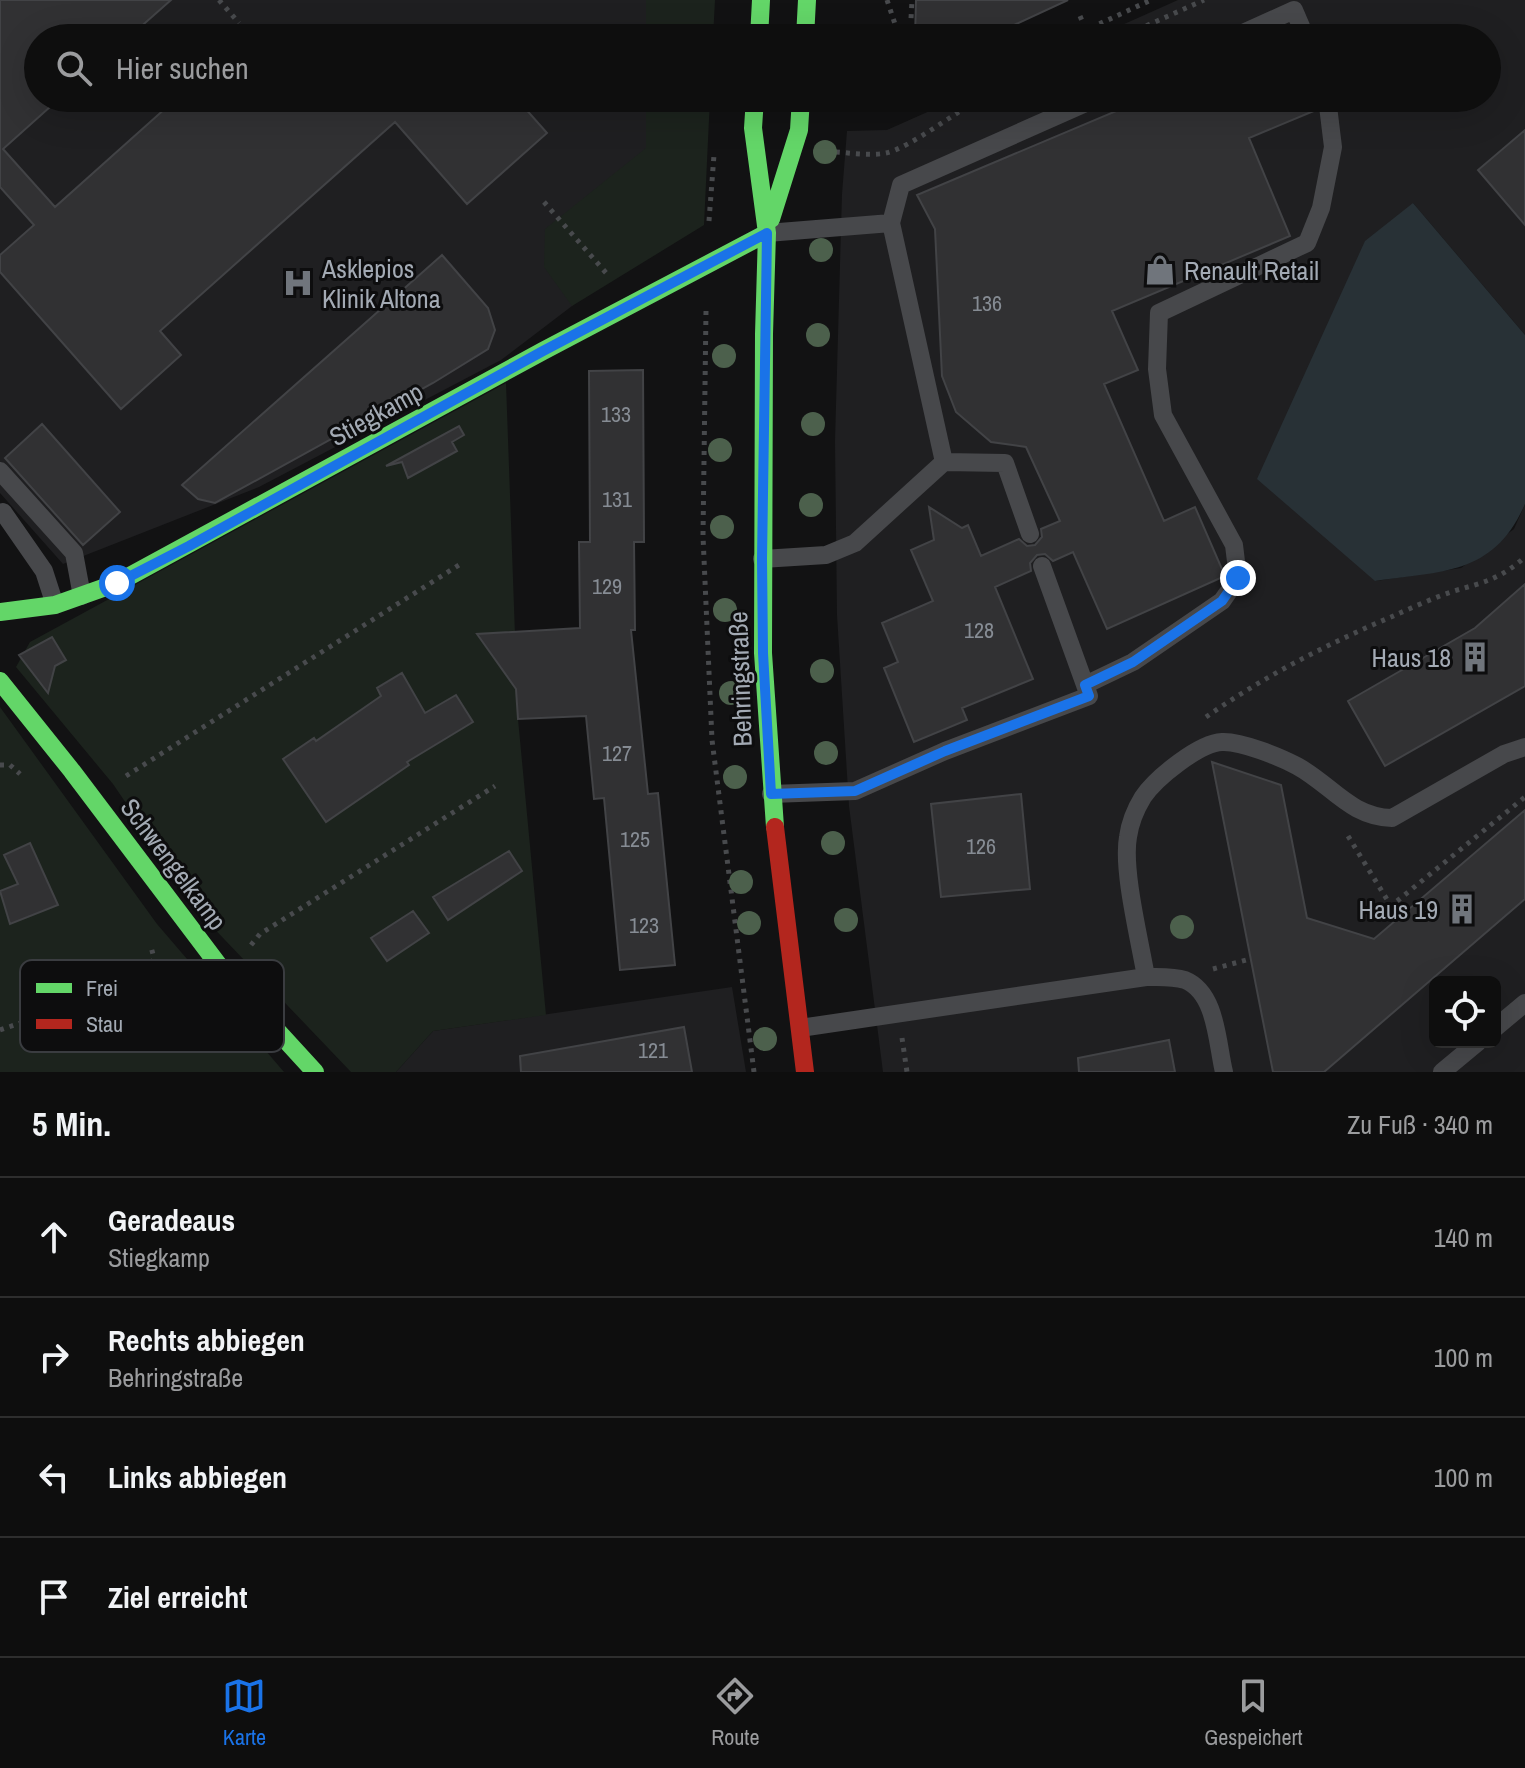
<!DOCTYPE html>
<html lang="de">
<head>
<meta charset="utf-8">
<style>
  body { margin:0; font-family:"Archivo Narrow",sans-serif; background:#1c1c1c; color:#f1f3f6 }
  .controls { position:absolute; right:24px; bottom:24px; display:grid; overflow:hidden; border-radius:12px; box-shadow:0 8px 32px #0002 }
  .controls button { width:72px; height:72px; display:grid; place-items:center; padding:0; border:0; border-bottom:2px solid #2e2e2e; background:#0e0e0e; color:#f1f3f6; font:40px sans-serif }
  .stop { position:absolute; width:24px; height:24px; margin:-18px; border:6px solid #1a73e8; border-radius:50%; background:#fff }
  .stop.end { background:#1a73e8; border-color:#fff; box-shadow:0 2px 8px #0008 }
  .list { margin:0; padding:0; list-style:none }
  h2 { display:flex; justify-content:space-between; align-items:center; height:104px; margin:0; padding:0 32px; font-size:34px }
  h2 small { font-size:26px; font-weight:400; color:#9b9c9e }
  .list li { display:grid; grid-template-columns:52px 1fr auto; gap:24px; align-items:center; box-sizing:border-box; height:120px; padding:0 32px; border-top:2px solid #2e2e2e }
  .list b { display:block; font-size:30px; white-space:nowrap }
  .list p { margin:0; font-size:26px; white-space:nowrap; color:#9b9c9e }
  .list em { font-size:26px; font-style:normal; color:#9b9c9e }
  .icon { flex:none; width:44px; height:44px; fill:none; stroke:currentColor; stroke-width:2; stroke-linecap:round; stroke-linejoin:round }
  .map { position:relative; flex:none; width:1525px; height:1072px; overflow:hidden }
  .search { position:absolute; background:#0e0e0e; box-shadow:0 8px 32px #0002; left:24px; right:24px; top:24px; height:88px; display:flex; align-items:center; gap:20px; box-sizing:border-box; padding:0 28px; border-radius:44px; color:#9b9c9e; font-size:30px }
  .sheet { height:584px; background:#0e0e0e }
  nav { display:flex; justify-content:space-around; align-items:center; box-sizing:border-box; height:112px; border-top:2px solid #2e2e2e; background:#0e0e0e; font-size:22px; color:#9b9c9e }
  nav a { display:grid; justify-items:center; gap:4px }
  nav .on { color:#1a73e8 }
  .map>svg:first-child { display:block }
</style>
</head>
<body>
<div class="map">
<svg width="1525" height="1072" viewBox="0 0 1525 1072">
  <rect width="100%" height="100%" fill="#121213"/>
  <path fill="#1f1f21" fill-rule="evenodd" d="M 0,0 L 703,0 L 701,38 L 38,38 L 38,98 L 698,98 L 621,261 L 572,306 L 501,360 L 259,487 L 63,564 L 0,493 Z
    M 1178,0 L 1525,0 L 1525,335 L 1413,203 L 1376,581 L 1461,568 L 1514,529 L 1525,504 L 1525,1072 L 883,1072 L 849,806 L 837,615 L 835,441 L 842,194 L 847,131 L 887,130 L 959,98 L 1487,98 L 1487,38 L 1093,38 ZM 1435,982 L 1495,982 L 1495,1042 L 1435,1042 Z
    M 732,987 L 746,1072 L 396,1072 L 433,1031 Z"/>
  <path fill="#1c231d" d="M 646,0 L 715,0 L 713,38 L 646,38 Z
    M 646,98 L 710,98 L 704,225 L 572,306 L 544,267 L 545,229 L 646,148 Z
    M 506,383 L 518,719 L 546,1015 L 433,1031 L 396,1072 L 351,1072 L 204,918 L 113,784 L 16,667 L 30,642 Z
    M 0,707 L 157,924 L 284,1072 L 0,1072 Z"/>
  <path fill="#283136" d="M 1413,203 L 1525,335 L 1525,504 C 1494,575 1443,571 1375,581 L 1257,479 L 1365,241 Z"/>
  <path fill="#313133" stroke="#424346" stroke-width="2" d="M 0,0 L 171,0 L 128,38 L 38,38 L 38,98 L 60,98 L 3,149 L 55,207 L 177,98 L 516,98 L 547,133 L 467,204 L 395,122 L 160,331 L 181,355 L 121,409 L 0,272 L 0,255 L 34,225 L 0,187 Z
    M 916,0 L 1068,0 L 986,38 L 915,38 Z
    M 1147,98 L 1315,98 L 1316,110 L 1249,138 L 1290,236 L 1112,311 L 1138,370 L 1104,384 L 1164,521 L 1195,507 L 1225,576 L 1107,629 L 1073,552 L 1053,561 L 1045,554 L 1037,555 L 1030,563 L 1031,571 L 995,587 L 1033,679 L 962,708 L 967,720 L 914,742 L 884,668 L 898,662 L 882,623 L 933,601 L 911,550 L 934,540 L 929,507 L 962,528 L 968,525 L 981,556 L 1019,539 L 1027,546 L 1035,545 L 1042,537 L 1041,529 L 1060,521 L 1026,447 L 991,442 L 956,412 L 942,376 L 935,229 L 917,195 Z
    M 1525,130 L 1525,225 L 1478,170 Z
    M 442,255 L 488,308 L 495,330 L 488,349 L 433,383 L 215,503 L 198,499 L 182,485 Z
    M 643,370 L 644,542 L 634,542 L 635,630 L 631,630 L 648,794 L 658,793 L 675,965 L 620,970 L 604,798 L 594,799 L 586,716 L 518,719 L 516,689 L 477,634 L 580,628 L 579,542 L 590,542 L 589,371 Z
    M 42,424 L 120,512 L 83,545 L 5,458 Z
    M 459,426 L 464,435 L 452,442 L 457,451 L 408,478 L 402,462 L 386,466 Z
    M 1525,584 L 1525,686 L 1385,766 L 1348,701 L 1475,628 Z
    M 52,637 L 66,660 L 55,666 L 48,693 L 19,655 Z
    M 402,673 L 425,713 L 456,695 L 473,722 L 407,762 L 409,765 L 326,822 L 283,759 L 314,738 L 316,741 L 381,696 L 377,688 Z
    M 1212,762 L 1281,785 L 1307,918 L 1374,939 L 1525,810 L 1525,899 L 1324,1072 L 1273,1072 Z
    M 1021,794 L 1030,889 L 941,897 L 931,804 Z
    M 30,843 L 58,905 L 10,924 L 0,891 L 18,884 L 4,855 Z
    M 509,851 L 522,871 L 448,920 L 433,897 Z
    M 413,911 L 429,933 L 387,961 L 371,938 Z
    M 684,1027 L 692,1072 L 521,1072 L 520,1056 Z
    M 1169,1040 L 1175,1072 L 1079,1072 L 1078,1058 Z"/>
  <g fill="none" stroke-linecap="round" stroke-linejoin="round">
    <path stroke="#484a4d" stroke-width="5" stroke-dasharray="4 6" stroke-linecap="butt" d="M 219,0 L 239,23
      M 887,0 L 897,30 L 910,30
      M 1080,16 L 1086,30 L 1151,0
      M 910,38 L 912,0
      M 1119,38 L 1204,0
      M 950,98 L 956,112
      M 836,152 C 851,153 871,156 886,153 C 912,147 955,111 984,98
      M 544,202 L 607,274
      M 709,221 L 714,155
      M 706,311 L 703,536 L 712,740 L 754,1072
      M 1206,717 C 1263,677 1327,644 1391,617 C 1411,608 1433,598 1454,591 C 1485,582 1500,579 1525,557
      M 0,765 L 10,765 L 20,774
      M 126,776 L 459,565
      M 1348,836 L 1391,906 L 1525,797
      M 251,945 L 260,934 L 495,786
      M 1213,969 L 1250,959
      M 0,1030 L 134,984 L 147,974 L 154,958 L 151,947
      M 902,1038 L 907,1072"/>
    <path stroke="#47484b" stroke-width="18" d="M 1232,38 L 1294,10 L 1306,38
      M 891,223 L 901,185 L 1097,98
      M 767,233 L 891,223 L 944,462
      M 0,471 L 74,553 L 82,596
      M 3,512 L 44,571 L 55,605
      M 762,559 L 826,555 L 855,543 L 944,462 L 1005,463 L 1030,534
      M 1085,685 L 1133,662 L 1222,601 L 1238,578 L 1234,545 L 1163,415 L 1157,369 L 1159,313 L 1307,243 L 1321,208 L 1333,147 L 1327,98
      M 771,794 L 855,791 L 945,751 L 1089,696 L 1042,566
      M 1146,977 C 1140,941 1122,870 1128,837 C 1130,823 1135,810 1143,797 C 1156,778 1199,743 1222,742 C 1241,741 1280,757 1297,766 C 1332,785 1350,817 1392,818 L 1504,754 L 1525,747
      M 800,1028 L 1146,977 C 1159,977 1173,976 1185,980 C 1217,993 1217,1044 1224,1072
      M 1495,1028 L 1525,1003
      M 1442,1072 L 1478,1042"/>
    <path stroke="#63d668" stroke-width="18" d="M 759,38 L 761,0
      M 805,38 L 807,0
      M 755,98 L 753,128 L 767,233 L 764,334 L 763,653 L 775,827
      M 771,219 L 799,130 L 801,98
      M 0,612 L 55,605 L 117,583 L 543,351 L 767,233
      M 0,681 L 72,771 L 226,975 L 315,1072"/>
    <path stroke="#b3261e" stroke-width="18" d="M 775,827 L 805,1072"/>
  </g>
  <g fill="#4c604c">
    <circle cx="825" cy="152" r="12"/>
    <circle cx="821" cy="250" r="12"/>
    <circle cx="818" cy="335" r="12"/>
    <circle cx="724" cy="356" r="12"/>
    <circle cx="813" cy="424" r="12"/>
    <circle cx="720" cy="450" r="12"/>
    <circle cx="811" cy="505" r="12"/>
    <circle cx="722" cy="527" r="12"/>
    <circle cx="725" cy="610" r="12"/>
    <circle cx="822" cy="671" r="12"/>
    <circle cx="731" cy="693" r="12"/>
    <circle cx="826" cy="753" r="12"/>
    <circle cx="735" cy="777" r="12"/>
    <circle cx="833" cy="843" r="12"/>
    <circle cx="741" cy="882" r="12"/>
    <circle cx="846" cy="920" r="12"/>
    <circle cx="749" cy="923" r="12"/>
    <circle cx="1182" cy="927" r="12"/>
    <circle cx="765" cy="1039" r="12"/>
  </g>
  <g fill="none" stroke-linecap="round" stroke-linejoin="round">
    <path stroke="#1a73e8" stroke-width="10" d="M 117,583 L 189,546 L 543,351 L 767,233 L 762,559 L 763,653 L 771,794 L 855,791 L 945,751 L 1089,696 L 1085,685 L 1133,662 L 1222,601 L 1238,578"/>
  </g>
  <defs>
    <g id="shop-bare" transform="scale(2.4)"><path d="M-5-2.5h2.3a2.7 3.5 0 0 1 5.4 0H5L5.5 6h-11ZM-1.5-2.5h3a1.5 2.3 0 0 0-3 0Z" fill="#70757c" stroke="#0d0d0e" stroke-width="2.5" paint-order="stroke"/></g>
    <g id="hospital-bare" transform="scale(2.4)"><path d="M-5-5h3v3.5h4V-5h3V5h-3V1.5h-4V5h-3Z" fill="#70757c" stroke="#0d0d0e" stroke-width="2.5" paint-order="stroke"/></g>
    <g id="building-bare" transform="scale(2.4)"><path d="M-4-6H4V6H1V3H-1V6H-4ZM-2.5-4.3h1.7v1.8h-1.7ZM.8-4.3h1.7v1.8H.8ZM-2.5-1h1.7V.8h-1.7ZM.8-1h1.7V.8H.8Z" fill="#70757c" stroke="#0d0d0e" stroke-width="2.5" paint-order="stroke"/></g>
  </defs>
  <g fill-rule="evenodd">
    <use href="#shop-bare" x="1160" y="270"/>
    <use href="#hospital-bare" x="298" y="283"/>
    <use href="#building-bare" x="1475" y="657"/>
    <use href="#building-bare" x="1462" y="909"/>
  </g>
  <g text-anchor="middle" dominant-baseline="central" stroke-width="6" stroke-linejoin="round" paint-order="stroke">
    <g font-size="22" fill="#868c94">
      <text x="987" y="303">136</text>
      <text x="616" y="414">133</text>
      <text x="617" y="499">131</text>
      <text x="607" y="586">129</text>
      <text x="979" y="630">128</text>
      <text x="617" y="753">127</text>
      <text x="635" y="839">125</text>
      <text x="981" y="846">126</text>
      <text x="644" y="925">123</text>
      <text x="653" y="1050">121</text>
    </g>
    <g font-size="26" fill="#a3aab4" stroke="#0d0d0e" text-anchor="start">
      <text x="322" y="268">Asklepios<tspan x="322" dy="30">Klinik Altona</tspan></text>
      <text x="1184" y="270">Renault Retail</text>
      <text x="1451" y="657" text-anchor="end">Haus 18</text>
      <text x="1438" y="909" text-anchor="end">Haus 19</text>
    </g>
    <g font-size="26" fill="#a3aab4" stroke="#0d0d0e">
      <text transform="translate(376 414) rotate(-29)">Stiegkamp</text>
      <text transform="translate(740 679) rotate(-92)">Behringstraße</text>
      <text transform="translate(174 864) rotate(53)">Schwengelkamp</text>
    </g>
  </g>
  <rect x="20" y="960" width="264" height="92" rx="12" fill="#0d0d0e" stroke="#3a3c40" stroke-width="2"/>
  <rect x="36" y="983" width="36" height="10" fill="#63d668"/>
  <rect x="36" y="1019" width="36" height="10" fill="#b3261e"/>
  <g font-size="22" fill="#a3aab4">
    <text x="86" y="996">Frei</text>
    <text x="86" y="1032">Stau</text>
  </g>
</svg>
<div class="controls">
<button><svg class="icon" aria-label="locate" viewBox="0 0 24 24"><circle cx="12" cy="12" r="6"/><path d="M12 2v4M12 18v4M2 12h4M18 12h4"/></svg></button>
</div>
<div class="stop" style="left:117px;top:583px"></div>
<div class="stop end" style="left:1238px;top:578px"></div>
<div class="search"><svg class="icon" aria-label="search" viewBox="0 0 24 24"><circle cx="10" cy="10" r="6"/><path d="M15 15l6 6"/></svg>Hier suchen</div>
</div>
<section class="sheet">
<h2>5 Min.<small>Zu Fuß · 340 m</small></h2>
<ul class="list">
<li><svg class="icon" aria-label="ahead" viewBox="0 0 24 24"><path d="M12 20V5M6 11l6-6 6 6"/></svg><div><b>Geradeaus</b><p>Stiegkamp</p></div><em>140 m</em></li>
<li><svg class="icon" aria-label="right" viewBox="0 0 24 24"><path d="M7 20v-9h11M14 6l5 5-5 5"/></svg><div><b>Rechts abbiegen</b><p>Behringstraße</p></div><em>100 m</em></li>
<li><svg class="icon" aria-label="left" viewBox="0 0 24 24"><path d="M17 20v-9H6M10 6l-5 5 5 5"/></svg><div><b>Links abbiegen</b></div><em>100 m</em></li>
<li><svg class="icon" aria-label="arrive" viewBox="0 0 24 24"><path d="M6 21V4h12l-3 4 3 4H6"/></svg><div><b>Ziel erreicht</b></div></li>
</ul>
</section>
<nav>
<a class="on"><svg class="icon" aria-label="map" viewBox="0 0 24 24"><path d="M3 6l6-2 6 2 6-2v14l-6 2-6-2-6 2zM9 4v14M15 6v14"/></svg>Karte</a>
<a><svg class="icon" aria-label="directions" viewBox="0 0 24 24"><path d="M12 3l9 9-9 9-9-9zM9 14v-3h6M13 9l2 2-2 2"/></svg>Route</a>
<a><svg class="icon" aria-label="saved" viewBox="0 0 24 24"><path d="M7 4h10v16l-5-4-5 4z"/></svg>Gespeichert</a>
</nav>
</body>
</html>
